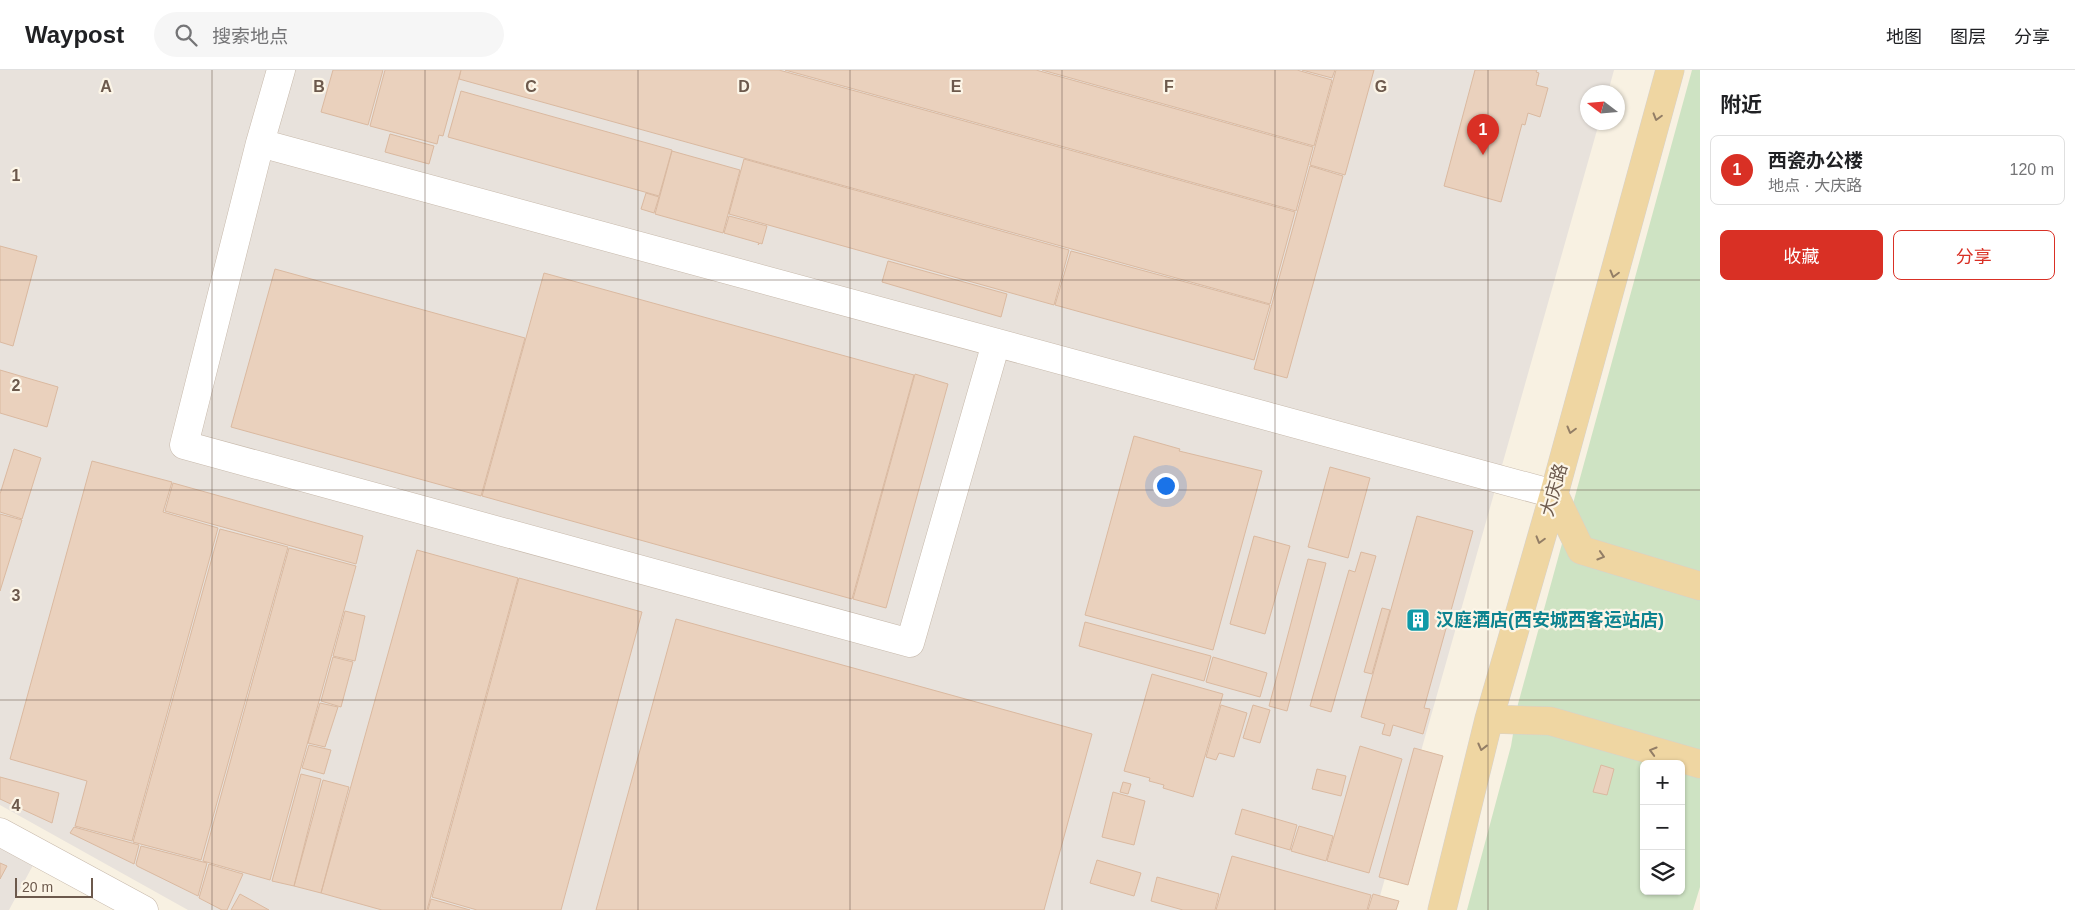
<!DOCTYPE html>
<html lang="zh">
<head>
<meta charset="utf-8">
<style>
  body { margin:0; font-family:Helvetica,"Noto Sans SC",sans-serif; background:#f6f6f6; color:#202124 }
  .controls { position:absolute; right:15px; bottom:15px; display:grid; overflow:hidden; border-radius:8px; box-shadow:0 1px 4px #0004 }
  .controls button { width:45px; height:45px; display:grid; place-items:center; padding:0; border:0; border-bottom:1px solid #e0e0e0; background:#fff; color:#202124; font:25px sans-serif }
  .compass { position:absolute; left:1580px; top:15px; width:45px; height:45px; border-radius:50%; background:#fff; box-shadow:0 1px 4px #0004; rotate:286deg }
  .scale { position:absolute; left:15px; bottom:12px; width:78px; box-sizing:border-box; padding-left:5px; border:2px solid #6c594c; border-top:0; font-size:14px; line-height:18px; white-space:nowrap; color:#6c594c; -webkit-text-stroke:4px #fcf5e7; paint-order:stroke }
  .you { position:absolute; left:1165px; top:415px; width:18px; height:18px; margin:-12px; border:4px solid #fff; border-radius:50%; background:#1a73e8; box-shadow:0 0 0 8px #1a73e833 }
  .badge { display:grid; place-items:center; width:32px; height:32px; border-radius:50%; background:#d93025; color:#fff; font-size:16px; font-weight:700 }
  .pin { position:absolute; translate:-50% -41px; filter:drop-shadow(0 1px 2px #0008) }
  .pin::after { content:''; position:absolute; top:26px; width:18px; height:15px; background:inherit; clip-path:polygon(0 0,100% 0,50% 100%) }
  .list { margin:0; padding:0; list-style:none }
  h2 { display:flex; justify-content:space-between; align-items:center; height:65px; margin:0; padding:0 20px; font-size:21px }
  h2 small { font-size:16px; font-weight:400; color:#757577 }
  .list li { display:grid; grid-template-columns:32px 1fr auto; gap:15px; align-items:center; box-sizing:border-box; height:70px; margin:0 10px 10px; padding:0 10px; border:1px solid #e0e0e0; border-radius:8px }
  .list b { display:block; font-size:19px; white-space:nowrap }
  .list p { margin:0; font-size:16px; white-space:nowrap; color:#757577 }
  .list em { font-size:16px; font-style:normal; color:#757577 }
  .actions { display:flex; gap:10px; padding:15px 20px }
  .actions a { flex:1; padding:11px 0; border:1px solid #d93025; border-radius:8px; text-align:center; font-size:18px; color:#d93025 }
  .actions .main { background:#d93025; color:#fff }
  .icon { flex:none; width:28px; height:28px; fill:none; stroke:currentColor; stroke-width:2; stroke-linecap:round; stroke-linejoin:round }
  .map { position:relative; flex:none; width:1700px; height:840px; overflow:hidden }
  header { display:flex; align-items:center; gap:30px; box-sizing:border-box; height:70px; padding:0 25px; background:#fff; border-bottom:1px solid #e0e0e0 }
  header strong { font-size:24px }
  nav { display:flex; gap:28px; margin-inline-start:auto; font-size:18px }
  .search { width:350px; height:45px; background:#f6f6f6; display:flex; align-items:center; gap:12px; box-sizing:border-box; padding:0 18px; border-radius:28px; color:#757577; font-size:19px }
  main { display:flex }
  aside { flex:1; background:#fff }
  .map>svg:first-child { display:block }
</style>
</head>
<body>
<header>
<strong>Waypost</strong>
<div class="search"><svg class="icon" aria-label="search" viewBox="0 0 24 24"><circle cx="10" cy="10" r="6"/><path d="M15 15l6 6"/></svg>搜索地点</div>
<nav><a>地图</a><a>图层</a><a>分享</a></nav>
</header>
<main>
<div class="map">
<svg width="1700" height="840" viewBox="0 0 1700 840">
  <rect width="100%" height="100%" fill="#f8f1e2"/>
  <path fill="#e8e2dc" d="M 0,0 L 1614,0 L 1608,22 L 1588,22 L 1588,52 L 1599,53 L 1376,840 L 188,840 L 0,735 Z
    M 0,762 L 39,784 L 9,840 L 0,840 Z"/>
  <path fill="#cee3c3" fill-rule="evenodd" d="M 1692,0 L 1700,0 L 1700,817 L 1693,840 L 1467,840 L 1511,676 L 1518,634 ZM 1644,694 L 1681,694 L 1681,821 L 1644,821 Z"/>
  <path fill="#ead1bd" stroke="#dab9a0" d="M 333,0 L 383,0 L 368,55 L 321,42 Z
    M 385,0 L 461,0 L 443,66 L 439,65 L 437,74 L 370,56 Z
    M 461,0 L 779,0 L 1295,142 L 1270,234 L 459,9 Z
    M 785,0 L 1036,0 L 1313,77 L 1296,141 Z
    M 1042,0 L 1297,0 L 1332,10 L 1314,76 Z
    M 1302,0 L 1335,0 L 1332,8 Z
    M 1336,0 L 1374,0 L 1345,105 L 1310,95 Z
    M 1475,0 L 1537,0 L 1536,2 L 1539,3 L 1536,15 L 1548,18 L 1540,47 L 1528,43 L 1525,55 L 1522,54 L 1501,132 L 1444,116 Z
    M 461,21 L 672,80 L 659,126 L 448,67 Z
    M 390,64 L 434,76 L 429,94 L 385,82 Z
    M 672,81 L 740,100 L 723,163 L 655,144 Z
    M 744,89 L 1069,180 L 1054,235 L 729,144 Z
    M 1310,96 L 1343,106 L 1287,308 L 1254,299 Z
    M 646,123 L 659,127 L 654,143 L 641,139 Z
    M 729,146 L 767,156 L 762,174 L 760,173 L 758,175 L 759,173 L 724,163 Z
    M 0,176 L 37,186 L 13,276 L 0,272 Z
    M 1071,181 L 1270,235 L 1254,290 L 1055,235 Z
    M 888,191 L 1007,224 L 1001,247 L 882,212 Z
    M 275,199 L 525,268 L 481,426 L 231,357 Z
    M 544,203 L 914,305 L 852,529 L 482,426 Z
    M 0,300 L 58,317 L 47,357 L 0,343 Z
    M 915,304 L 948,314 L 886,538 L 853,529 Z
    M 1134,366 L 1180,379 L 1179,381 L 1262,401 L 1213,580 L 1085,545 Z
    M 14,379 L 41,388 L 22,449 L 0,442 L 0,424 Z
    M 92,391 L 172,412 L 163,442 L 218,458 L 132,771 L 75,756 L 87,711 L 10,689 Z
    M 1330,397 L 1370,408 L 1348,488 L 1308,477 Z
    M 173,413 L 363,466 L 356,494 L 165,441 Z
    M 0,444 L 22,450 L 0,521 Z
    M 1417,446 L 1473,461 L 1424,638 L 1430,639 L 1423,664 L 1393,655 L 1390,666 L 1382,664 L 1385,654 L 1361,647 Z
    M 220,459 L 288,477 L 201,790 L 133,772 Z
    M 1254,466 L 1290,476 L 1265,564 L 1230,554 Z
    M 289,478 L 356,496 L 270,810 L 203,791 Z
    M 417,480 L 518,508 L 427,840 L 382,840 L 321,823 Z
    M 1361,482 L 1376,486 L 1331,642 L 1310,636 L 1349,500 L 1355,502 Z
    M 1308,489 L 1326,493 L 1287,641 L 1269,636 Z
    M 519,508 L 642,542 L 561,840 L 477,840 L 432,827 Z
    M 1382,538 L 1390,540 L 1372,604 L 1364,602 Z
    M 345,541 L 365,546 L 355,591 L 333,586 Z
    M 676,549 L 1092,664 L 1044,840 L 596,840 Z
    M 1085,552 L 1211,586 L 1204,611 L 1079,576 Z
    M 333,587 L 353,592 L 341,637 L 321,631 Z
    M 1213,587 L 1267,603 L 1260,627 L 1206,612 Z
    M 1152,604 L 1223,624 L 1193,727 L 1163,718 L 1164,715 L 1149,711 L 1150,708 L 1124,701 Z
    M 320,633 L 338,637 L 325,677 L 308,673 Z
    M 1221,635 L 1247,643 L 1234,687 L 1219,683 L 1216,690 L 1206,687 Z
    M 1253,635 L 1270,640 L 1260,673 L 1243,668 Z
    M 309,675 L 331,680 L 324,704 L 302,698 Z
    M 1360,676 L 1402,689 L 1369,803 L 1327,791 Z
    M 1414,678 L 1443,686 L 1408,815 L 1379,807 Z
    M 1601,695 L 1614,699 L 1607,725 L 1593,722 Z
    M 1317,699 L 1346,706 L 1341,726 L 1312,719 Z
    M 301,704 L 321,709 L 294,816 L 272,811 Z
    M 0,707 L 59,723 L 52,753 L 0,729 Z
    M 323,710 L 349,717 L 321,823 L 294,816 Z
    M 1123,712 L 1131,714 L 1128,724 L 1120,722 Z
    M 1113,722 L 1145,731 L 1134,775 L 1102,767 Z
    M 1242,739 L 1297,755 L 1290,780 L 1235,764 Z
    M 1299,756 L 1333,766 L 1326,791 L 1291,781 Z
    M 74,757 L 139,775 L 134,794 L 70,763 Z
    M 141,776 L 207,793 L 198,826 L 137,796 L 136,794 Z
    M 1232,786 L 1371,825 L 1367,840 L 1216,840 Z
    M 1097,790 L 1141,803 L 1134,826 L 1090,813 Z
    M 0,793 L 7,796 L 0,809 Z
    M 209,794 L 243,804 L 227,840 L 222,840 L 199,828 Z
    M 1157,807 L 1219,824 L 1215,840 L 1183,840 L 1151,831 Z
    M 240,824 L 269,840 L 231,840 Z
    M 1373,824 L 1399,831 L 1396,840 L 1368,840 Z
    M 431,829 L 470,840 L 428,840 Z"/>
  <g fill="none" stroke-linecap="round" stroke-linejoin="round">
    <g stroke="#c7b9ab" stroke-width="29">
      <path id="minor" d="M 260,73 L 281,0
        M 996,273 L 910,573 L 184,375 L 260,73 L 1554,424
        M 0,762 L 144,840"/>
    </g>
    <g stroke="#d6d1cd" stroke-width="29">
      <path id="major" d="M 1554,424 L 1581,480 L 1700,516
        M 1489,649 L 1550,651 L 1700,694
        M 1442,840 L 1489,649 L 1554,424 L 1670,0"/>
    </g>
    <use href="#minor" stroke="#fff" stroke-width="28"/>
    <use href="#major" stroke="#efd6a2" stroke-width="28"/>
  </g>
  <defs><path id="oneway-chevron" d="M-2-3.5L2.5 0L-2 3.5" fill="none" stroke-width="1.6" stroke-linecap="round" stroke-linejoin="round" transform="scale(1.25)"/></defs>
  <g stroke="#937e66">
    <use href="#oneway-chevron" transform="translate(1657 47) rotate(106)"/>
    <use href="#oneway-chevron" transform="translate(1614 204) rotate(105)"/>
    <use href="#oneway-chevron" transform="translate(1571 360) rotate(105)"/>
    <use href="#oneway-chevron" transform="translate(1540 470) rotate(106)"/>
    <use href="#oneway-chevron" transform="translate(1601 486) rotate(17)"/>
    <use href="#oneway-chevron" transform="translate(1482 677) rotate(104)"/>
    <use href="#oneway-chevron" transform="translate(1653 681) rotate(-164)"/>
  </g>
  <path fill="none" stroke="#6c594c" stroke-width="1" stroke-opacity="0.55" d="M 212,0 L 212,840M 425,0 L 425,840M 638,0 L 638,840M 850,0 L 850,840M 1062,0 L 1062,840M 1275,0 L 1275,840M 1488,0 L 1488,840M 0,210 L 1700,210M 0,420 L 1700,420M 0,630 L 1700,630"/>
  <defs>
    <g id="building-square" transform="scale(1.25)"><rect x="-9" y="-9" width="18" height="18" rx="4" fill="#0f9aa8" stroke="#fcf5e7"/><path d="M-4-6H4V6H1V3H-1V6H-4ZM-2.5-4.3h1.7v1.8h-1.7ZM.8-4.3h1.7v1.8H.8ZM-2.5-1h1.7V.8h-1.7ZM.8-1h1.7V.8H.8Z" fill="#fff"/></g>
  </defs>
  <g fill-rule="evenodd">
    <use href="#building-square" x="1418" y="550"/>
  </g>
  <g text-anchor="middle" dominant-baseline="central" stroke-width="4.5" stroke-linejoin="round" paint-order="stroke">
    <g font-size="18" fill="#6c594c" stroke="#fcf5e7">
      <text transform="translate(1554 420) rotate(-74)">大庆路</text>
    </g>
    <g font-size="18" font-weight="bold" fill="#0d838f" stroke="#fcf5e7" text-anchor="start">
      <text x="1436" y="550">汉庭酒店(西安城西客运站店)</text>
    </g>
  </g>
  <g font-size="16" text-anchor="middle" font-weight="bold" fill="#6c594c" stroke="#fcf5e7" stroke-width="4.5" stroke-linejoin="round" paint-order="stroke">
    <text x="106" y="22">A</text>
    <text x="319" y="22">B</text>
    <text x="531" y="22">C</text>
    <text x="744" y="22">D</text>
    <text x="956" y="22">E</text>
    <text x="1169" y="22">F</text>
    <text x="1381" y="22">G</text>
    <text x="16" y="111">1</text>
    <text x="16" y="321">2</text>
    <text x="16" y="531">3</text>
    <text x="16" y="741">4</text>
  </g>
</svg>
<div class="controls">
<button>+</button>
<button>−</button>
<button><svg class="icon" aria-label="layers" viewBox="0 0 24 24"><path d="M12 4l9 5-9 5-9-5zM3 14l9 5 9-5"/></svg></button>
</div>
<svg class="compass" viewBox="-18 -18 36 36"><path d="M0-13l5 13h-10z" fill="#e53935"/><path d="M0 13l5-13h-10z" fill="#757577"/></svg>
<div class="scale">20 m</div>
<div class="you"></div>
<div class="pin badge" style="left:1483px;top:85px">1</div>
</div>
<aside>
<h2>附近<small></small></h2>
<ul class="list">
<li><span class="badge">1</span><div><b>西瓷办公楼</b><p>地点 · 大庆路</p></div><em>120 m</em></li>
</ul>
<div class="actions"><a class="main">收藏</a><a>分享</a></div>
</aside>
</main>
</body>
</html>
